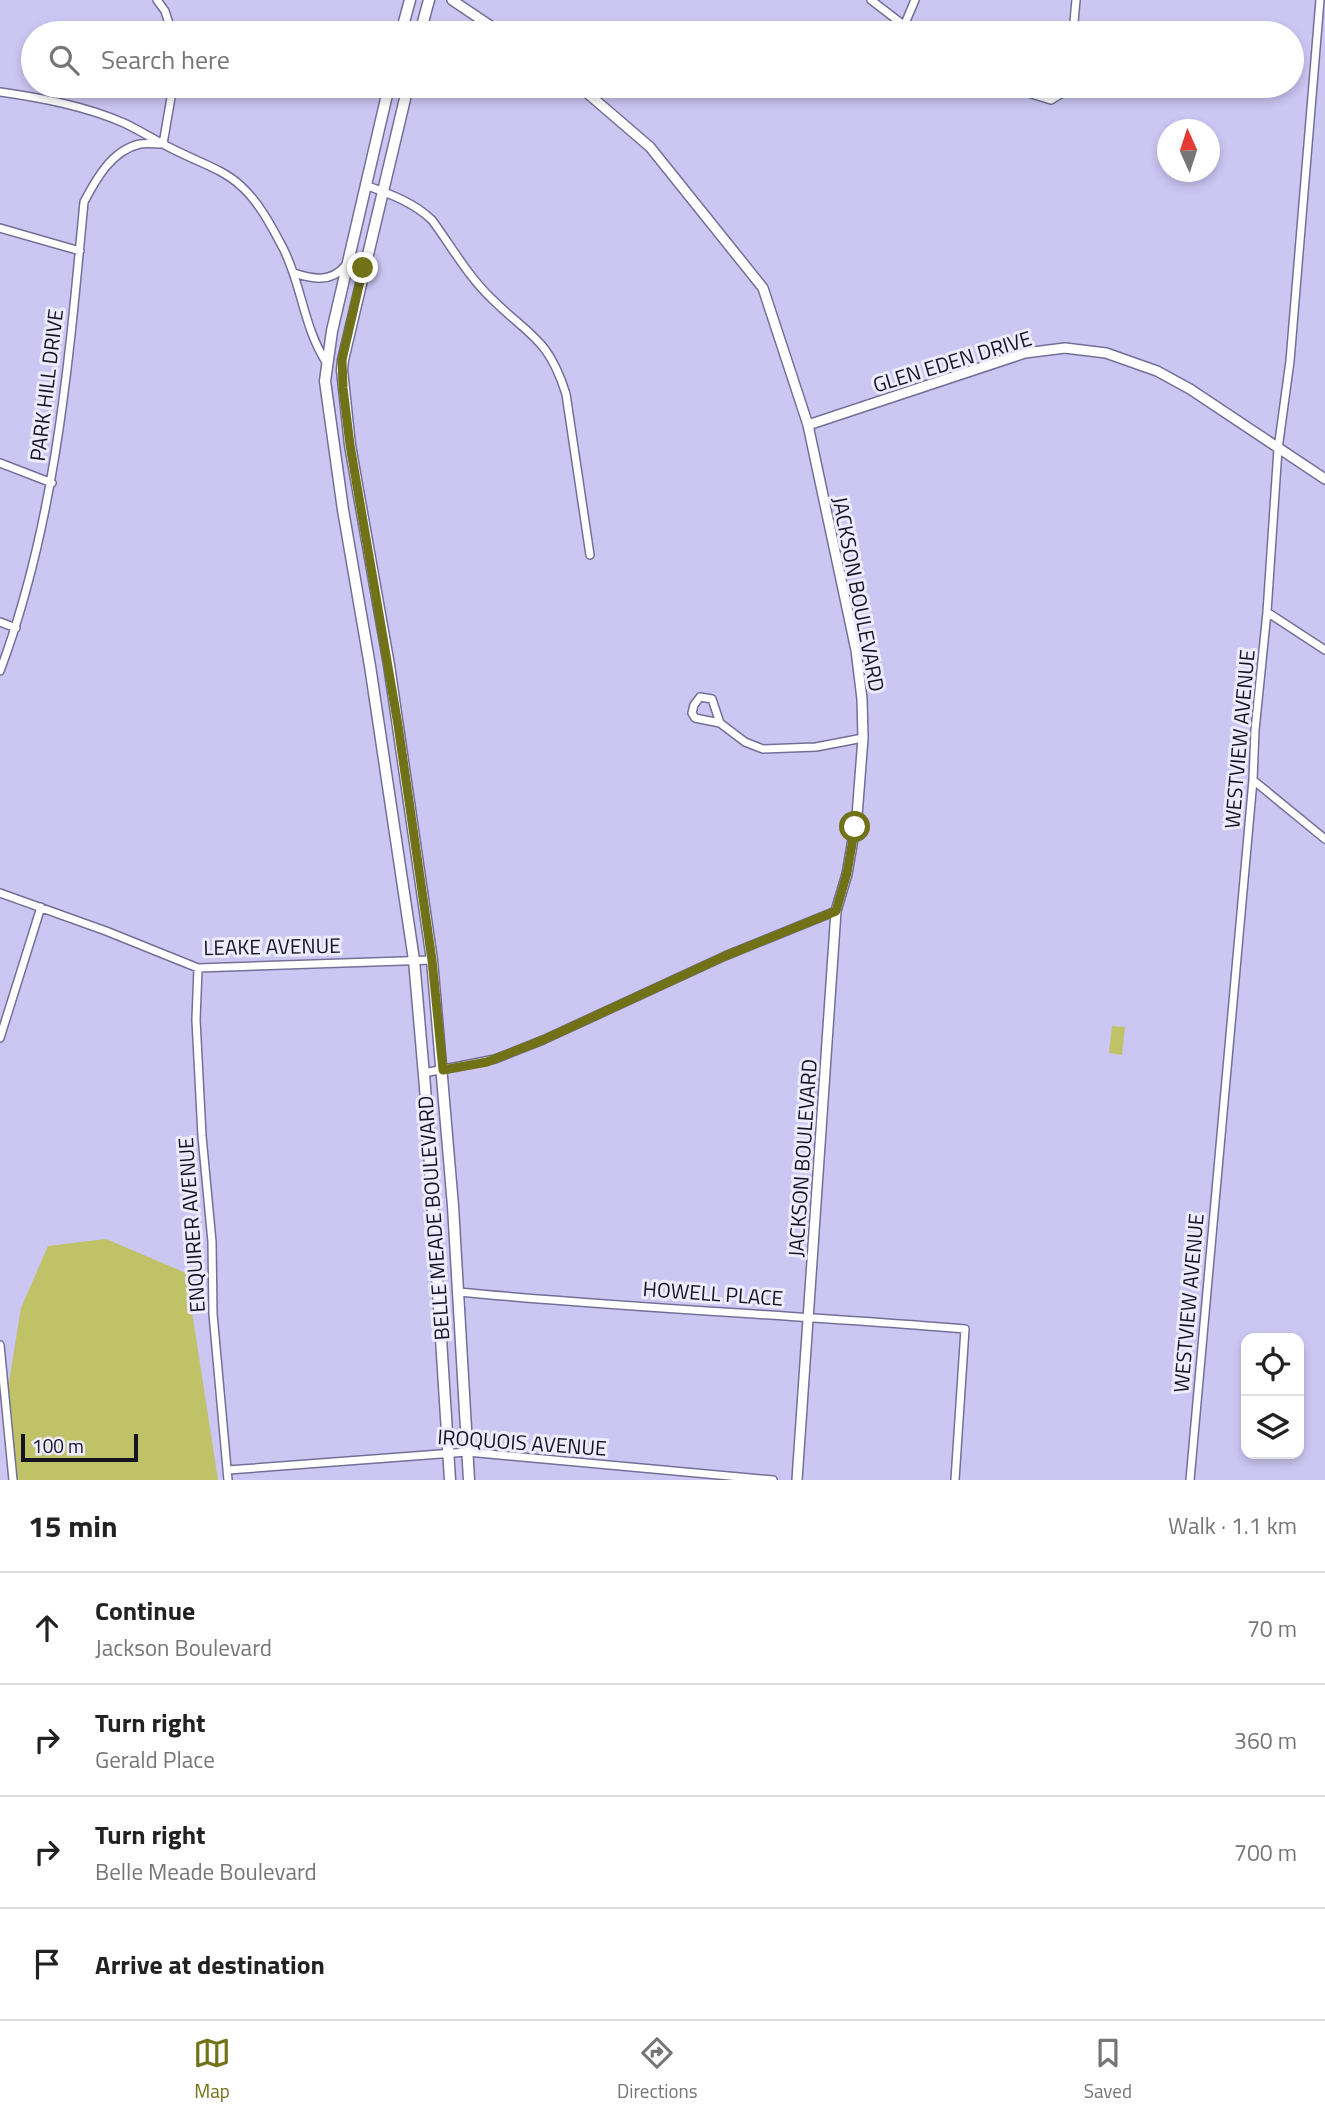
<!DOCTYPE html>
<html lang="en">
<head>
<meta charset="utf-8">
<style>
  body { margin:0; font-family:"Titillium Web",sans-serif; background:#f2f2f2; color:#222 }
  .controls { position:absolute; right:21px; bottom:21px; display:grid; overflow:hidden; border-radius:14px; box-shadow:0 4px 10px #0003 }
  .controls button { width:63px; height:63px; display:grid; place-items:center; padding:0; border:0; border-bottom:2px solid #e0e0e0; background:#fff; color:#222; font:35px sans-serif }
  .compass { position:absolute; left:1157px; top:119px; width:63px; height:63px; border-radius:50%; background:#fff; box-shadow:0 4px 10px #0003; rotate:357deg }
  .scale { position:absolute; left:21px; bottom:18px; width:117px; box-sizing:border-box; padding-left:7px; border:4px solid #151322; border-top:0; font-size:19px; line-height:24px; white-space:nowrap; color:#151322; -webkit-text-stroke:5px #edebfd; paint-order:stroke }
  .stop { position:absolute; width:21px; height:21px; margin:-16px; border:5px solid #717218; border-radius:50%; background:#fff }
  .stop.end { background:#717218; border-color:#fff; box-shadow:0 2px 7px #0008 }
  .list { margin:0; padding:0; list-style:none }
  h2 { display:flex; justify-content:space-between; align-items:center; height:91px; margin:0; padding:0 28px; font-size:30px }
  h2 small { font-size:23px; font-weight:400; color:#767676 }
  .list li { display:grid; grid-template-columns:46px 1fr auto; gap:21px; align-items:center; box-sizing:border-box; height:112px; padding:0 28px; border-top:2px solid #e0e0e0 }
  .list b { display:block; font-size:26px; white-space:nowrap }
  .list p { margin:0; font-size:23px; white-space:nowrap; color:#767676 }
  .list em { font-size:23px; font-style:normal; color:#767676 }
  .icon { flex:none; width:38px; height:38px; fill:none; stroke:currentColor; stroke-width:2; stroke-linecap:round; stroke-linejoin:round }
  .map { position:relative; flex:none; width:1325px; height:1480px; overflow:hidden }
  .search { position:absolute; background:#fff; box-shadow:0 4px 10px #0003; left:21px; right:21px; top:21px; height:77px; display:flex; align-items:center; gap:18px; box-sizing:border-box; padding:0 24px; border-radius:38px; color:#767676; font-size:26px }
  .sheet { height:539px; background:#fff }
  nav { display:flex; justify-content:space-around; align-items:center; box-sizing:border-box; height:98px; border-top:2px solid #e0e0e0; background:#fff; font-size:19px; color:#767676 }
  nav a { display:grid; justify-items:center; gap:4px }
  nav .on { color:#717218 }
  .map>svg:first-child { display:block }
</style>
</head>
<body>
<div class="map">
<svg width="1325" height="1480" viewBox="0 0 1325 1480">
  <rect width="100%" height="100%" fill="#ccc6f3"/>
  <path fill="#bfc267" d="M 1112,1026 L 1125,1027 L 1122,1055 L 1109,1053 Z
    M 106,1239 L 186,1273 L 218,1480 L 12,1480 L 5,1407 L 21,1308 L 48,1246 Z"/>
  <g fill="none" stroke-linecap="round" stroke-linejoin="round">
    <g stroke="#756f97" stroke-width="10">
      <path id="minor" d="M 157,0 L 165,11 L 172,33
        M 871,0 L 914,33
        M 904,26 L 915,0
        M 1073,33 L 1076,0
        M 1005,86 L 1051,100 L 1069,89 L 1069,86
        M 0,92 C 42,98 85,106 124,123 C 143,132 161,144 181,153 C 201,163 224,170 241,186 C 259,202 272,227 283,248 C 302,285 303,326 326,362
        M 365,185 C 390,194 413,202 432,220 C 451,246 468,276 491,298 C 529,336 548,337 566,394 L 590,555
        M 0,228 L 80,251
        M 294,273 C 312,279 331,283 345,266
        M 0,463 L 52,483
        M 1267,612 L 1325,650
        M 0,622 L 16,628
        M 0,671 C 56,522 69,360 84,202 C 96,179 112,150 140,144 C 147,143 156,144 163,144 L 173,86
        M 720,723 L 712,699 L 700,697 L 694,705 L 692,713 L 695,718 L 720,723 L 745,742 L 763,749 L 816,747 L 863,738
        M 1253,780 L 1325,839
        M 0,893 L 106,931 L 198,968 L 432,960
        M 198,968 L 196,1020 L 202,1136 L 212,1242 L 213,1314 L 228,1480
        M 0,1038 L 41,907
        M 424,1073 L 495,1059 L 543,1040 L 725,956 L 836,911
        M 458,1292 C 627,1308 796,1315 965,1329 L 955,1480
        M 0,1345 L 13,1480
        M 228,1470 L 467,1452 L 773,1480
        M 1190,1480 L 1253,780 L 1255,730 L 1267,612 L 1278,449 L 1290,361 L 1320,0"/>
    </g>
    <g stroke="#756f97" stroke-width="12">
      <path id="tertiary" d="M 452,0 L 501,33
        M 579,86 L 650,147 L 763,288 L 808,425 L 856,650 L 862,699 L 863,738 L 857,816 L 847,874 L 836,911 L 797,1480
        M 808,425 L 1025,353 L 1065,348 L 1106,353 L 1157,371 L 1190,389 L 1325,479"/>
    </g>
    <g stroke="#756f97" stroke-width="13">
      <path id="secondary" d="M 401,33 L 410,0
        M 420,33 L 429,0
        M 389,86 L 332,331 L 325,381 L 343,510 L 370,666 L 414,960 L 425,1087 L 450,1480
        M 408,86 L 343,360 L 342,370 L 350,445 L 389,665 L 432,960 L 453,1206 L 469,1480"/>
    </g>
    <use href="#minor" stroke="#fff" stroke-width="7"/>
    <use href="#tertiary" stroke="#fff" stroke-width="9"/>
    <use href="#secondary" stroke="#fff" stroke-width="10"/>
  </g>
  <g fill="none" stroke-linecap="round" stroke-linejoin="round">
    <path stroke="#717218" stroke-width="9" d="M 363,268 L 342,360 L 343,388 L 350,445 L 398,725 L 432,960 L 443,1070 L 487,1062 L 543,1040 L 725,956 L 836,911 L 847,873 L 855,827"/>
  </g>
  <g text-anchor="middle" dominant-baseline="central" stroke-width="6" stroke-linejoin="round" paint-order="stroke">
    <g font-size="21" fill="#151322" stroke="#edebfd">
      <text transform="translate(952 361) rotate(-17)">GLEN EDEN DRIVE</text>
      <text transform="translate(46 385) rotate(-83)">PARK HILL DRIVE</text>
      <text transform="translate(859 594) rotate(79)">JACKSON BOULEVARD</text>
      <text transform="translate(1239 739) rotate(-85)">WESTVIEW AVENUE</text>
      <text transform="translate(272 946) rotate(-1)">LEAKE AVENUE</text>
      <text transform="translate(802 1158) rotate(-86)">JACKSON BOULEVARD</text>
      <text transform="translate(433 1218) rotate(-94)">BELLE MEADE BOULEVARD</text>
      <text transform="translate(191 1225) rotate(-94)">ENQUIRER AVENUE</text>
      <text transform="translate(713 1293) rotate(4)">HOWELL PLACE</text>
      <text transform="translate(1188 1303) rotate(-85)">WESTVIEW AVENUE</text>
      <text transform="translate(522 1442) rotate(4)">IROQUOIS AVENUE</text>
    </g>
  </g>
</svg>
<div class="controls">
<button><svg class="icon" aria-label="locate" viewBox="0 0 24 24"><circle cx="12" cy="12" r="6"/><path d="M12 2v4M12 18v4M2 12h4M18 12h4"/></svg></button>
<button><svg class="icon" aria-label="layers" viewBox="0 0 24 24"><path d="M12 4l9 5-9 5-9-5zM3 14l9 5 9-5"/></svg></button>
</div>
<svg class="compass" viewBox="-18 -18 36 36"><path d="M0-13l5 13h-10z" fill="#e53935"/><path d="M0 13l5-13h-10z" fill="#767676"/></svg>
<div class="scale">100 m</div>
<div class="stop" style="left:855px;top:827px"></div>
<div class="stop end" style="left:363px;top:268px"></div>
<div class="search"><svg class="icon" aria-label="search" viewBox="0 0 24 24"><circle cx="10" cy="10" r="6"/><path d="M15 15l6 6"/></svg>Search here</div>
</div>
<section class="sheet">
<h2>15 min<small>Walk · 1.1 km</small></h2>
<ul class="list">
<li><svg class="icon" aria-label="ahead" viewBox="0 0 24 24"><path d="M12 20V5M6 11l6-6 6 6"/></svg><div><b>Continue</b><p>Jackson Boulevard</p></div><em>70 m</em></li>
<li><svg class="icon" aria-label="right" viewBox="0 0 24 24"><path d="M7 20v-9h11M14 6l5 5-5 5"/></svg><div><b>Turn right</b><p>Gerald Place</p></div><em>360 m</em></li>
<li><svg class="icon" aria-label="right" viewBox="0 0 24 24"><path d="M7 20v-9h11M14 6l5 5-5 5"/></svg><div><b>Turn right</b><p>Belle Meade Boulevard</p></div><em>700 m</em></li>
<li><svg class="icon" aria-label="arrive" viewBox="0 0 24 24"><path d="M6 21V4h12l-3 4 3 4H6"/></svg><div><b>Arrive at destination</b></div></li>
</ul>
</section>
<nav>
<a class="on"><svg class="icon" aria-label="map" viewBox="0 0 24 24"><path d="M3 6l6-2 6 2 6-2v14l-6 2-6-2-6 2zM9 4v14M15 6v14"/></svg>Map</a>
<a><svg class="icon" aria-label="directions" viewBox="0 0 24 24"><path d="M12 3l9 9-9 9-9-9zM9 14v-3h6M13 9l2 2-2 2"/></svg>Directions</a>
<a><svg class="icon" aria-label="saved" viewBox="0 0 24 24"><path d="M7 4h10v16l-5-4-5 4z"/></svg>Saved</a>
</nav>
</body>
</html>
